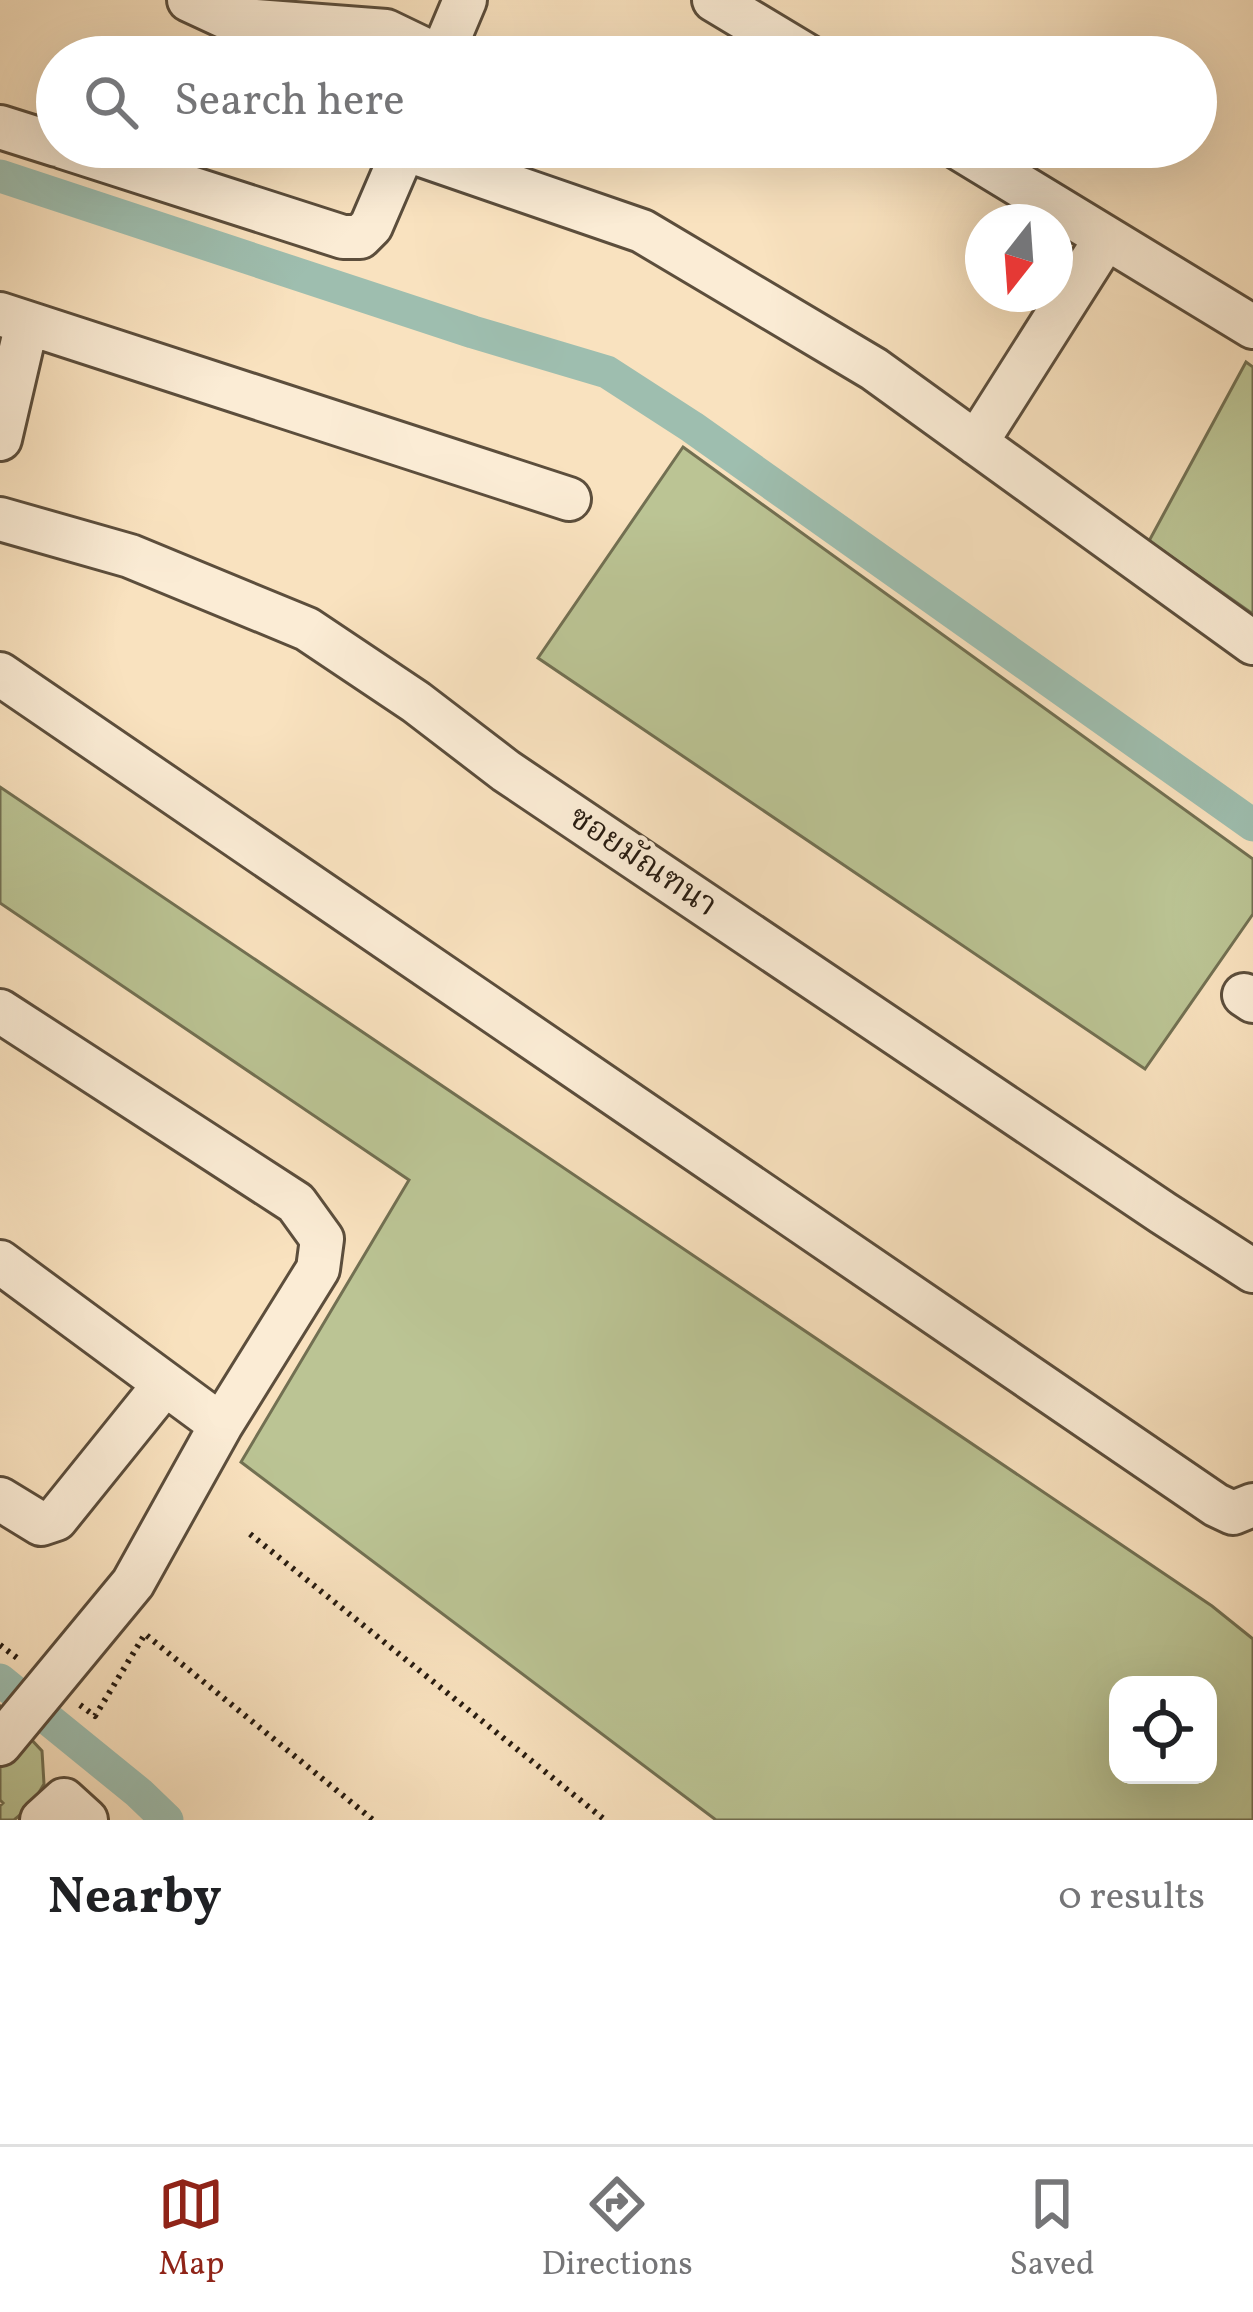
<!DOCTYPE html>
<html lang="en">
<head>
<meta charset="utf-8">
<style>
  body { margin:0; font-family:Vollkorn,"Noto Serif Thai",serif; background:#f2f2f2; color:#202124 }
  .controls { position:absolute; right:36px; bottom:36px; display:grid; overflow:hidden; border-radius:24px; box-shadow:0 12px 48px #0002 }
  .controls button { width:108px; height:108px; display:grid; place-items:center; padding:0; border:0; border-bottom:3px solid #e0e0e0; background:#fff; color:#202124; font:60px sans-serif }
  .compass { position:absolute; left:965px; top:204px; width:108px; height:108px; border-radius:50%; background:#fff; box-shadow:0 12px 48px #0002; rotate:197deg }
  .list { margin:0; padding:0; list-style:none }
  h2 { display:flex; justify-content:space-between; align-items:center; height:156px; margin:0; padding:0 48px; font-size:51px }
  h2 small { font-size:39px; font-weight:400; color:#757577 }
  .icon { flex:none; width:66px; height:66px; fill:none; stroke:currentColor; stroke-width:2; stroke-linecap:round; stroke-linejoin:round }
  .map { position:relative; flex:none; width:1253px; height:1820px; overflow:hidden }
  .search { position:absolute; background:#fff; box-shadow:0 12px 48px #0002; left:36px; right:36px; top:36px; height:132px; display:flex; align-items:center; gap:30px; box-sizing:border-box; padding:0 42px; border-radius:66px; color:#757577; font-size:45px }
  .sheet { height:324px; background:#fff }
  nav { display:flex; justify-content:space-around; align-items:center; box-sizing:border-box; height:168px; border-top:3px solid #e0e0e0; background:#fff; font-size:33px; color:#757577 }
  nav a { display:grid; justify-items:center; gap:6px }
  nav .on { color:#8f2418 }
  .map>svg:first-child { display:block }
</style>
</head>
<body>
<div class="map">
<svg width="1253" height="1820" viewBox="0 0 1253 1820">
  <rect width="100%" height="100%" fill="#f9e2bf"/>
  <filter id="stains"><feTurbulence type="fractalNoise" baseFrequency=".00167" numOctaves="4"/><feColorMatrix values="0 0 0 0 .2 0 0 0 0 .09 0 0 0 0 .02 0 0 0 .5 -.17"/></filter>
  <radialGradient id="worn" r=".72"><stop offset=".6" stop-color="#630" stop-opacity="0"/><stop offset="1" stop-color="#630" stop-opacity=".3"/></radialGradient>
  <path fill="#bbc494" stroke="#727052" stroke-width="3" fill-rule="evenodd" d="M 1246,362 L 1253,367 L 1253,614 L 1149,541 Z
    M 683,447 L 1253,859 L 1253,914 L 1145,1069 L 538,658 Z
    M 0,787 L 1212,1606 L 1253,1639 L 1253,1820 L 716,1820 L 241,1462 L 409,1180 L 0,903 ZM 1118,1685 L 1208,1685 L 1208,1775 L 1118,1775 Z
    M 0,1706 L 42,1751 L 44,1784 L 31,1806 L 14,1820 L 0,1820 L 0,1806 L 3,1803 L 0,1800 Z"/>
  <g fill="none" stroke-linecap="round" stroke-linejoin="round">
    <path stroke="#9ebeaf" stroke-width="33" d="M 0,176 L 473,332 L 607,372 L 692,427 L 1253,825
      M 0,1680 L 139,1793 L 167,1820"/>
    <g stroke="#5c4e3c" stroke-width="48">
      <path id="minor" d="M 189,0 L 230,19 L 386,31 L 440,57
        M 714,0 L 809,57
        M 441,57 L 465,0
        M 0,127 L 57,145
        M 63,147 L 343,237 L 360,237 L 371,226 L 405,147
        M 957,147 L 1253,327
        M 404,149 L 642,231 L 874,369 L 1253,643
        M 0,314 L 569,499
        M 0,439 L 27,323
        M 976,443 L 1106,238
        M 0,519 L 130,556 L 307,629 L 416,702 L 506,771 L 1163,1213 L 1253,1271
        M 0,674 L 1216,1505 L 1233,1513 L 1253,1505
        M 1244,995 L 1253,1001
        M 0,1011 L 296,1203 L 322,1239 L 318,1269 L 221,1425 L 133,1583 L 0,1744
        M 0,1262 L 221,1425
        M 0,1499 L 41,1524 L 56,1519 L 164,1385
        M 42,1820 L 64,1800 L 86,1820"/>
    </g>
    <path stroke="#281c11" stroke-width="6" stroke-dasharray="3 6" stroke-linecap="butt" d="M 250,1534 L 605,1820
      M 0,1645 L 21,1661
      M 80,1705 L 95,1716 L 145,1634 L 373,1820"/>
    <use href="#minor" stroke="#fbecd5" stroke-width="42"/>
  </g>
  <g text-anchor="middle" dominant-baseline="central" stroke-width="9" stroke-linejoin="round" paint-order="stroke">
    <g font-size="33" fill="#281c11" stroke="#fbecd5">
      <text transform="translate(642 863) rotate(34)">ซอยมัณฑนา</text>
    </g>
  </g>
  <rect width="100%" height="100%" filter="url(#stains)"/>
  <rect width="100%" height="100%" fill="url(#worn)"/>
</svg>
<div class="controls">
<button><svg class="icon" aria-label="locate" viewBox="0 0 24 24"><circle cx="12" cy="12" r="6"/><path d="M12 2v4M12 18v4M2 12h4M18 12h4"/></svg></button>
</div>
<svg class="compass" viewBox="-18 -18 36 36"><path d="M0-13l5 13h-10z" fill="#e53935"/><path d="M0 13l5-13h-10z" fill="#757577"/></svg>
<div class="search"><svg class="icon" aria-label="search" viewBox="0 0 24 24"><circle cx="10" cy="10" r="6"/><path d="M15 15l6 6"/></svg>Search here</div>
</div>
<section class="sheet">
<h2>Nearby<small>0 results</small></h2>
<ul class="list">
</ul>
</section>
<nav>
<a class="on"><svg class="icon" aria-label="map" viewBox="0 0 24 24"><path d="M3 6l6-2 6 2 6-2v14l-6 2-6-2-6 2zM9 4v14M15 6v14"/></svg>Map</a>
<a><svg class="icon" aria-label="directions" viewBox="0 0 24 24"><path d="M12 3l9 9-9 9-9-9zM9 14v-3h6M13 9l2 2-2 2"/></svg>Directions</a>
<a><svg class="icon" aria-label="saved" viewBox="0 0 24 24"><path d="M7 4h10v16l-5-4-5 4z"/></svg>Saved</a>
</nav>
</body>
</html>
